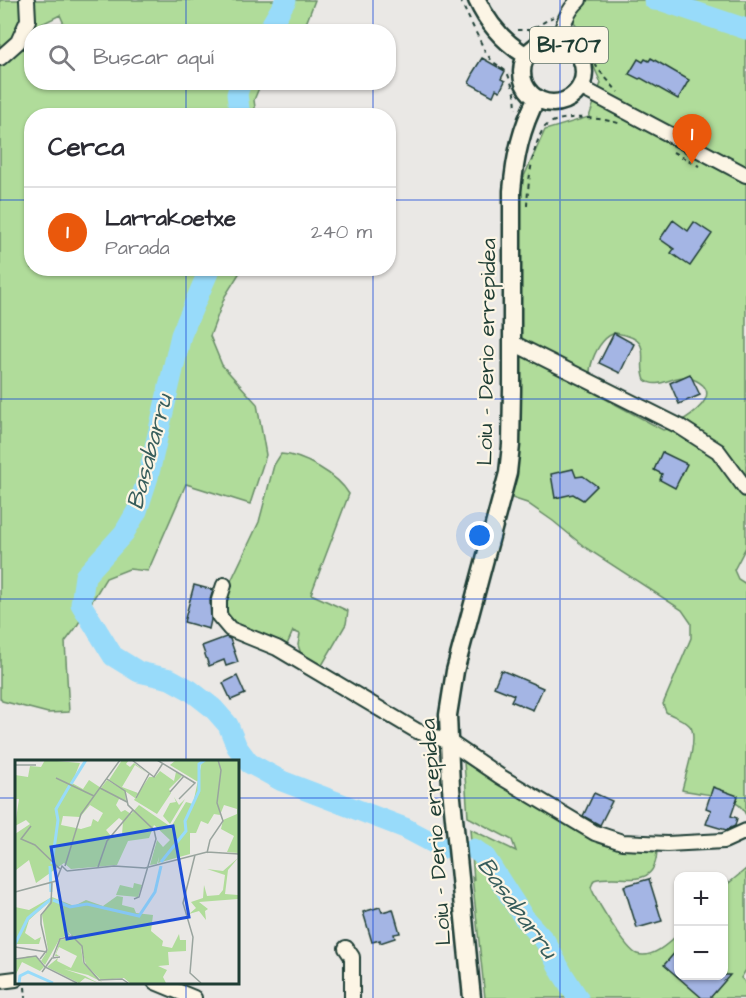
<!DOCTYPE html>
<html lang="es">
<head>
<meta charset="utf-8">
<style>
  body { margin:0; font-family:"Architects Daughter",sans-serif; background:#f2f2f3; color:#2b2b33 }
  .controls { position:absolute; right:18px; bottom:18px; display:grid; overflow:hidden; border-radius:12px; box-shadow:0 2px 4px #0004 }
  .controls button { width:54px; height:54px; display:grid; place-items:center; padding:0; border:0; border-bottom:2px solid #e1e1e2; background:#fff; color:#2b2b33; font:30px sans-serif }
  .you { position:absolute; left:480px; top:536px; width:21px; height:21px; margin:-15px; border:4px solid #fff; border-radius:50%; background:#1a73e8; box-shadow:0 0 0 9px #1a73e833 }
  .badge { display:grid; place-items:center; width:39px; height:39px; border-radius:50%; background:#ea580c; color:#fff; font-size:20px; font-weight:700 }
  .pin { position:absolute; translate:-50% -50px; filter:drop-shadow(0 2px 3px #0008) }
  .pin::after { content:''; position:absolute; top:32px; width:21px; height:18px; background:inherit; clip-path:polygon(0 0,100% 0,50% 100%) }
  .list { margin:0; padding:0; list-style:none }
  h2 { display:flex; justify-content:space-between; align-items:center; height:78px; margin:0; padding:0 24px; font-size:26px }
  h2 small { font-size:20px; font-weight:400; color:#7c7c81 }
  .list li { display:grid; grid-template-columns:39px 1fr auto; gap:18px; align-items:center; box-sizing:border-box; height:90px; padding:0 24px; border-top:2px solid #e1e1e2 }
  .list b { display:block; font-size:22px; white-space:nowrap }
  .list p { margin:0; font-size:20px; white-space:nowrap; color:#7c7c81 }
  .list em { font-size:20px; font-style:normal; color:#7c7c81 }
  .icon { flex:none; width:33px; height:33px; fill:none; stroke:currentColor; stroke-width:2; stroke-linecap:round; stroke-linejoin:round }
  .map { position:relative; flex:none; width:746px; height:998px; overflow:hidden }
  .search { position:absolute; background:#fff; box-shadow:0 2px 4px #0004; left:24px; top:24px; width:372px; height:66px; display:flex; align-items:center; gap:15px; box-sizing:border-box; padding:0 21px; border-radius:24px; color:#7c7c81; font-size:22px }
  .panel { position:absolute; background:#fff; box-shadow:0 2px 4px #0004; left:24px; top:108px; width:372px; height:168px; border-radius:24px }
  .map>svg:first-child { display:block }
</style>
</head>
<body>
<div class="map">
<svg width="746" height="998" viewBox="0 0 746 998">
  <rect width="100%" height="100%" fill="#eae8e5"/>
  <filter id="ink" filterUnits="userSpaceOnUse"><feTurbulence type="fractalNoise" baseFrequency=".0167" numOctaves="2"/><feDisplacementMap in="SourceGraphic" scale="12" xChannelSelector="R" yChannelSelector="G"/><feConvolveMatrix kernelMatrix="1 2 1 2 8 2 1 2 1" color-interpolation-filters="sRGB"/></filter>
  <g filter="url(#ink)">
    <path fill="#b0dc9a" stroke="#688c67" stroke-width="1.5" fill-rule="evenodd" d="M 0,0 L 24,0 C 21,25 15,35 0,55 Z
      M 31,0 L 315,0 L 307,21 L 299,31 L 50,31 L 64,24 L 60,15 L 26,32 Z
      M 567,0 L 746,0 L 746,547 L 734,570 L 738,579 L 746,584 L 746,815 C 738,793 702,795 682,790 C 685,777 699,737 690,726 C 684,719 674,717 666,712 L 663,704 L 691,638 L 691,623 L 682,610 L 586,548 L 553,521 L 527,503 L 512,498 L 520,389 L 521,183 L 545,130 L 589,117 L 601,83 L 573,19 ZM 616,333 C 657,340 636,358 645,380 C 659,391 674,373 690,378 C 723,390 700,409 683,420 C 677,424 671,429 663,430 L 596,394 C 580,379 597,336 616,333 Z
      M 31,41 L 32,82 L 261,83 L 254,100 L 256,115 L 32,116 L 32,268 L 242,269 L 225,296 L 210,336 L 222,365 L 257,404 L 266,455 L 250,504 L 186,484 L 148,571 L 129,569 L 106,578 L 75,629 L 65,642 L 69,712 L 48,713 L 2,701 L 0,698 L 0,62 Z
      M 281,454 C 303,455 338,475 349,494 L 311,594 L 348,611 L 346,624 L 321,667 L 302,657 L 298,645 L 300,634 L 293,631 L 286,647 L 235,623 L 228,614 L 226,606 L 231,581 L 259,522 L 274,465 Z
      M 464,762 L 578,832 C 609,847 623,847 657,849 C 656,894 622,872 594,880 L 591,887 C 595,899 627,951 637,954 C 652,959 668,944 678,934 L 678,976 L 724,976 L 724,887 L 746,869 L 746,970 L 741,978 L 746,983 L 746,998 L 485,998 L 472,876 L 474,881 L 470,829 L 516,851 L 512,840 L 468,817 Z"/>
    <g fill="none" stroke-linecap="round" stroke-linejoin="round">
      <path stroke="#98dbfa" stroke-width="21" d="M 654,0 L 663,1 L 746,29
        M 267,32 L 286,0
        M 240,116 L 237,94 L 241,82
        M 210,268 L 181,335 L 148,477 L 137,511 L 124,533 L 85,576 L 81,604 L 113,656 L 139,672 L 170,679 L 190,690 L 213,708 L 228,725 L 237,747 L 249,763 L 282,781 L 405,828 L 443,848
        M 474,849 L 485,857 L 524,918 L 545,941 L 562,973 L 578,998"/>
    </g>
    <path fill="#a4b5e4" stroke="#1f3d34" stroke-width="1.5" d="M 482,58 L 505,71 L 501,79 L 505,81 L 500,91 L 496,89 L 493,96 L 469,83 L 473,75 L 472,74 Z
      M 651,58 L 689,80 L 678,99 L 641,78 L 639,79 L 629,74 L 638,59 L 643,62 L 645,59 L 649,61 Z
      M 673,220 L 688,231 L 694,222 L 712,234 L 690,266 L 671,253 L 674,249 L 660,239 Z
      M 614,333 L 634,344 L 620,373 L 599,363 Z
      M 690,374 L 700,395 L 679,404 L 670,383 Z
      M 662,452 L 687,464 L 675,488 L 660,480 L 662,474 L 654,470 Z
      M 573,469 L 576,477 L 583,476 L 597,486 L 583,500 L 573,494 L 555,498 L 551,474 Z
      M 194,585 L 213,590 L 210,600 L 211,620 L 209,629 L 184,622 Z
      M 226,637 L 230,639 L 238,662 L 226,666 L 224,660 L 209,666 L 202,646 Z
      M 501,670 L 543,688 L 533,710 L 511,701 L 514,695 L 494,687 Z
      M 237,676 L 245,694 L 231,700 L 223,683 Z
      M 713,787 L 738,796 L 731,816 L 737,818 L 735,826 L 726,830 L 706,824 L 711,810 L 706,808 Z
      M 594,793 L 612,801 L 600,825 L 583,816 Z
      M 649,879 L 662,921 L 637,928 L 624,886 Z
      M 380,907 L 382,912 L 393,909 L 400,933 L 394,934 L 395,938 L 380,943 L 380,940 L 372,942 L 363,912 Z
      M 678,949 L 678,975 L 730,975 L 710,998 L 702,998 L 664,965 Z"/>
    <g fill="none" stroke-linecap="round" stroke-linejoin="round">
      <g stroke="#1f3d34" stroke-width="18">
        <path id="minor" d="M 559,41 C 563,25 566,12 579,0
          M 0,58 L 18,42 L 28,20 L 27,0
          M 580,87 L 746,175
          M 513,343 L 679,426 L 718,451 L 746,489
          M 224,585 L 219,600 L 219,616 L 230,629 L 277,648 L 417,731 L 448,741 L 501,777 L 595,833 L 622,842 L 667,844 L 724,841 L 746,831
          M 346,948 L 352,957 L 352,998
          M 0,981 L 16,979
          M 155,982 L 194,998"/>
      </g>
      <g stroke="#1f3d34" stroke-width="21">
        <path id="major" d="M 477,0 C 488,24 503,42 527,56
          M522 72a31 31 0 1 1 62 0a31 31 0 1 1-62 0Z
          M 472,998 L 451,788 L 448,715 L 455,671 L 508,473 L 511,445 L 512,390 L 512,191 C 515,157 521,128 537,98"/>
      </g>
      <path stroke="#1f3d34" stroke-width="2" stroke-dasharray="4.5 4.5" stroke-linecap="butt" d="M 460,0 L 486,53 L 492,61 L 507,72 L 515,93 L 516,109
        M 517,30 L 530,30 L 553,17
        M 574,35 L 586,47 L 598,69 L 618,92
        M 673,152 L 699,166
        M 527,206 C 528,184 532,146 544,128 C 557,112 604,118 621,124
        M 25,987 L 26,998"/>
      <use href="#minor" stroke="#fcf5e5" stroke-width="14"/>
      <use href="#major" stroke="#fcf5e5" stroke-width="16"/>
    </g>
  </g>
  <path fill="none" stroke="#1d4ed8" stroke-width="1.5" stroke-opacity="0.55" d="M 186,0 L 186,32M 373,0 L 373,32M 560,0 L 560,998M 186,82 L 186,116M 373,82 L 373,116M 0,200 L 32,200M 388,200 L 746,200M 186,268 L 186,761M 373,268 L 373,998M 0,399 L 746,399M 0,599 L 746,599M 0,798 L 16,798M 237,798 L 746,798M 186,982 L 186,998"/>
  <g text-anchor="middle" dominant-baseline="central" stroke-width="4.5" stroke-linejoin="round" paint-order="stroke">
    <rect fill="#fcf5e5" stroke="#617469" stroke-width="1.5" x="530" y="27" width="78" height="36" rx="4.5"/>
    <g font-size="21" font-weight="bold" fill="#1f3d34">
      <text x="569" y="45">BI-707</text>
    </g>
    <g font-size="22" fill="#1f3d34" stroke="#fcf5e5">
      <text transform="translate(487 352) rotate(-89)">Loiu - Derio errepidea</text>
      <text transform="translate(436 832) rotate(-94)">Loiu - Derio errepidea</text>
    </g>
    <g font-size="24" font-style="italic" fill="#375d5c" stroke="#fcf5e5">
      <text transform="translate(150 452) rotate(-75)">Basabarru</text>
      <text transform="translate(517 908) rotate(54)">Basabarru</text>
    </g>
  </g>
  <g transform="translate(15 760)">
    <rect width="224" height="224" fill="#eae8e5"/>
    <path d="M 30,0 L 65,3 L 57,23 L 68,29 L 74,20 L 86,28 L 92,20 L 110,31 L 111,41 L 104,39 L 101,45 L 106,52 L 110,50 L 116,54 L 124,45 L 156,67 L 171,42 L 178,44 L 187,1 L 223,0 L 223,93 L 212,92 L 219,76 L 206,69 L 208,60 L 222,54 L 222,49 L 209,45 L 205,55 L 199,54 L 193,64 L 186,61 L 181,73 L 175,73 L 175,94 L 143,103 L 144,97 L 142,104 L 135,105 L 142,80 L 148,87 L 155,80 L 139,65 L 134,78 L 113,81 L 102,105 L 56,109 L 49,103 L 21,123 L 14,100 L 1,110 L 0,117 L 0,74 L 15,64 L 11,60 L 0,66 L 4,39 L 0,39 L 0,15 L 13,17 L 15,6 L 26,7 ZM 75,45 L 88,53 L 83,62 L 78,59 L 76,66 L 66,69 L 46,65 L 48,56 L 65,57 ZM 104,58 L 108,61 L 107,75 L 96,76 L 91,70 ZM 107,0 L 114,0 L 111,4 L 115,7 L 119,3 L 132,13 L 120,5 L 107,27 L 123,33 L 120,38 L 94,20 ZM 161,0 L 186,0 L 183,22 L 155,5 ZM 145,11 L 159,21 L 161,12 L 167,16 L 154,29 L 156,33 L 142,54 L 119,40 L 134,17 L 140,17 ZM 159,37 L 164,45 L 170,39 L 155,64 L 148,56 L 155,43 L 161,42 ZM 223,98 L 213,110 L 210,134 L 223,135 L 223,139 L 184,142 L 193,149 L 190,151 L 191,160 L 184,151 L 174,154 L 181,148 L 176,142 L 188,138 L 189,125 L 192,136 L 204,135 L 208,130 L 210,115 L 192,109 L 208,111 ZM 119,123 L 127,125 L 123,137 L 101,135 L 105,125 L 118,128 ZM 102,136 L 108,137 L 107,145 L 119,148 L 121,153 L 138,155 L 136,171 L 148,181 L 147,186 L 157,188 L 164,174 L 165,180 L 171,180 L 171,191 L 153,192 L 154,205 L 143,206 L 152,210 L 148,217 L 151,223 L 115,223 L 109,218 L 86,220 L 71,205 L 66,186 L 68,203 L 87,222 L 73,215 L 49,209 L 70,216 L 83,223 L 70,218 L 64,223 L 32,207 L 43,198 L 42,201 L 56,208 L 62,196 L 44,187 L 41,194 L 44,196 L 40,196 L 45,180 L 58,177 L 53,171 L 55,175 L 45,178 L 30,205 L 26,201 L 33,190 L 27,155 L 35,141 L 14,160 L 10,173 L 20,180 L 26,177 L 24,184 L 0,184 L 0,147 L 14,150 L 37,137 L 59,146 L 71,140 L 88,146 ZM 14,196 L 22,197 L 29,207 L 25,211 L 7,202 L 0,216 L 0,200 Z" fill="#b0dc9a" fill-rule="evenodd"/>
    <path fill="none" stroke="#98dbfa" stroke-width="3" d="M 56,24 L 71,0M 146,102 L 171,71 L 170,61 L 184,31 L 184,4 L 190,0M 37,104 L 43,60 L 41,49 L 55,25M 35,106 L 36,132M 38,140 L 55,147 L 72,144 L 124,156 L 140,132 L 146,106M 0,184 L 13,158 L 36,139M 4,223 L 5,216 L 13,212 L 38,223"/>
    <path fill="none" stroke="#99a49e" stroke-width="1.5" d="M 117,0 L 139,17 L 148,3M 142,0 L 180,23 L 164,39M 0,5 L 21,5M 41,18 L 79,36M 92,19 L 110,31 L 113,45 L 139,70 L 141,79 L 124,137 L 119,139M 85,28 L 112,42M 155,32 L 169,16M 121,38 L 134,14M 16,66 L 6,79 L 20,85 L 45,109M 192,93 L 195,80 L 208,61 L 202,43 L 206,10 L 203,0M 180,95 L 168,143 L 178,177 L 175,213 L 186,223M 50,106 L 66,54 L 105,0M 83,107 L 92,81 L 118,50M 52,111 L 99,106 L 130,108 L 192,92 L 224,94M 0,132 L 41,121 L 47,106 L 52,111M 0,187 L 32,192M 38,197 L 45,179 L 57,176 L 67,186 L 69,203 L 84,220 L 107,219 L 113,223M 0,199 L 21,196 L 30,207 L 62,223M 25,199 L 32,190 L 26,164 L 26,155 L 36,143 L 37,122M 27,212 L 37,198 L 45,197"/>
    <path fill="#1d4ed8" fill-opacity="0.15" stroke="#1d4ed8" stroke-width="3" d="M 158,66 L 174,157 L 52,179 L 36,87 Z"/>
    <rect width="224" height="224" fill="none" stroke="#1f3d34" stroke-width="3"/>
  </g>
</svg>
<div class="controls">
<button>+</button>
<button>−</button>
</div>
<div class="you"></div>
<div class="pin badge" style="left:692px;top:164px">1</div>
<div class="search"><svg class="icon" aria-label="search" viewBox="0 0 24 24"><circle cx="10" cy="10" r="6"/><path d="M15 15l6 6"/></svg>Buscar aquí</div>
<section class="panel">
<h2>Cerca<small></small></h2>
<ul class="list">
<li><span class="badge">1</span><div><b>Larrakoetxe</b><p>Parada</p></div><em>240 m</em></li>
</ul>
</section>
</div>
</body>
</html>
